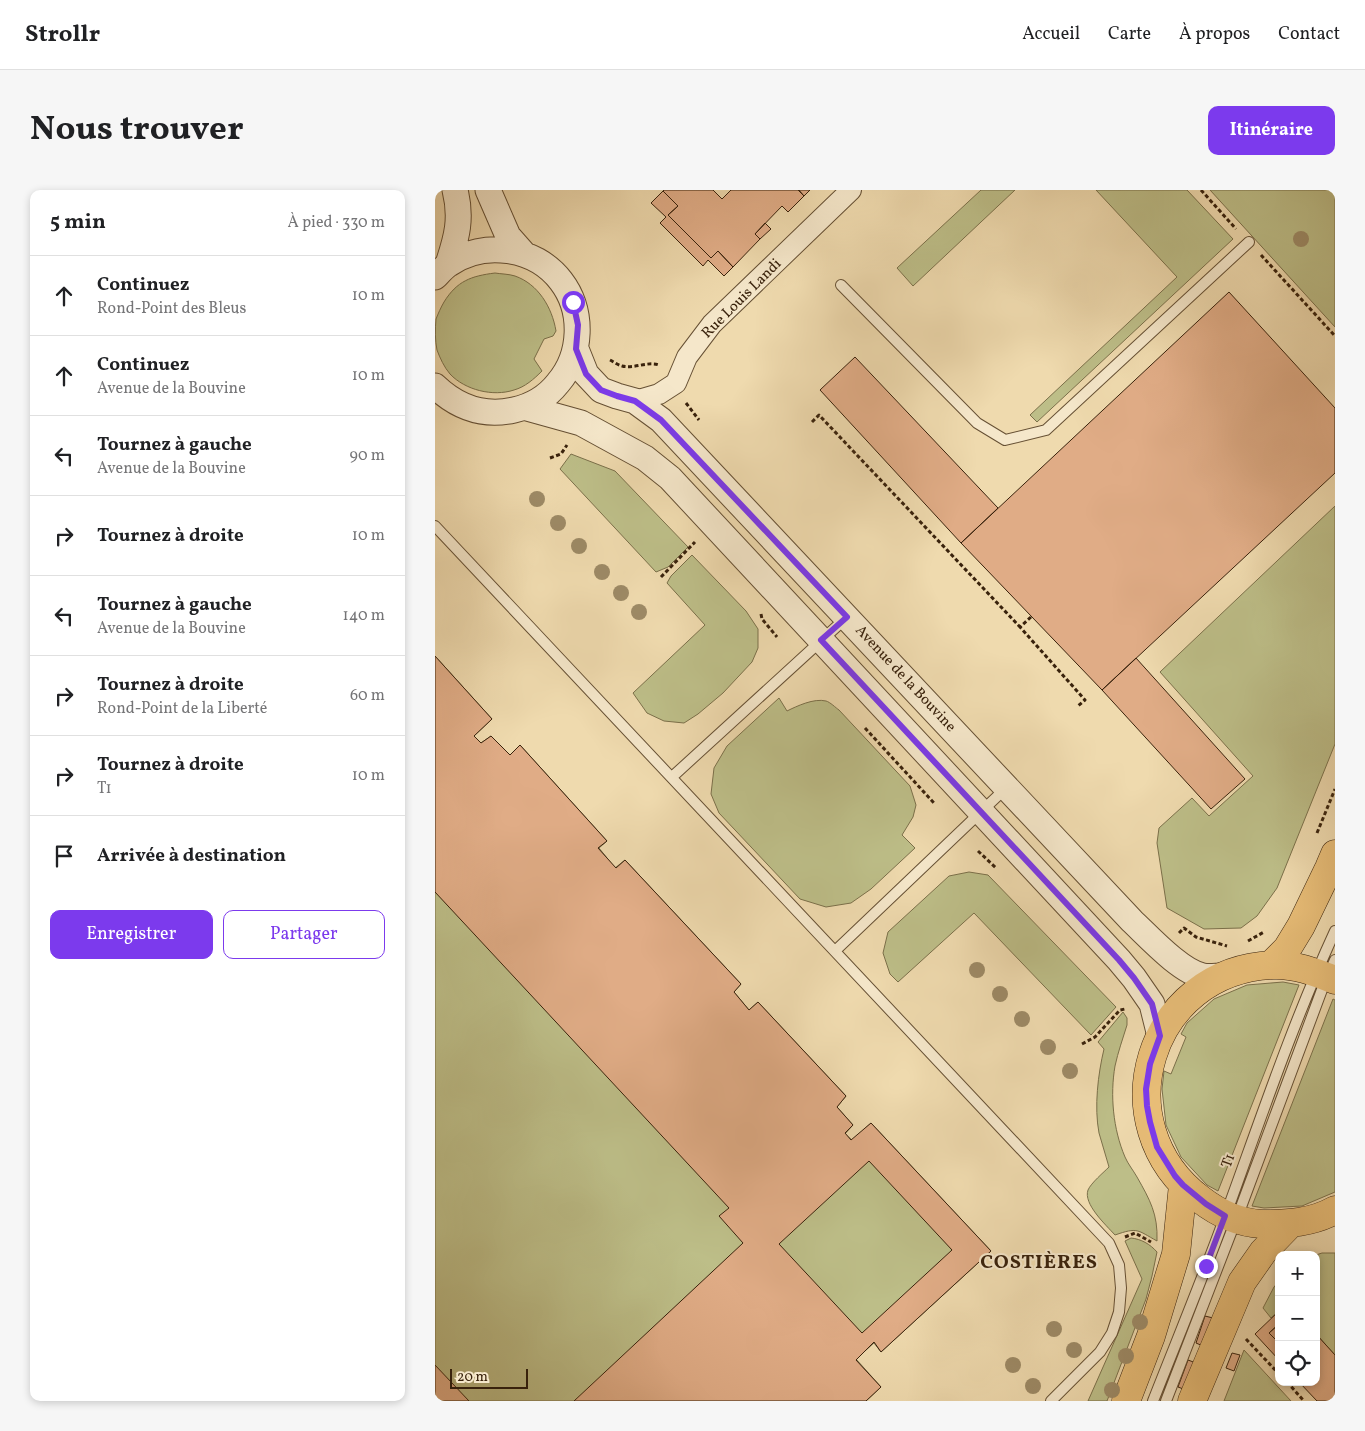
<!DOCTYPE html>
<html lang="fr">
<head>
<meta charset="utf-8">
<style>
  body { margin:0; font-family:Vollkorn,serif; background:#f6f6f6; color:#202124 }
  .controls { position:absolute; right:15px; bottom:15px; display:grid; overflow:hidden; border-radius:10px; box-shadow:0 2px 8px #0003 }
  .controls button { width:45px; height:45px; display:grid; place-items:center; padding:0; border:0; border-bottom:1px solid #e0e0e0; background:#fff; color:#202124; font:25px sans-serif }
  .scale { position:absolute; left:15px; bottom:12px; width:78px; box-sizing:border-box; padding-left:5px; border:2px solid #39220c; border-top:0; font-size:14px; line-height:18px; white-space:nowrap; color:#39220c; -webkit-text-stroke:4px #f5e7ca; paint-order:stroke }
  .stop { position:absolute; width:15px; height:15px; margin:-11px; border:4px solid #7c3aed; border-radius:50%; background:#fff }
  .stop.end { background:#7c3aed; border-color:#fff; box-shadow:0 1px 5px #0008 }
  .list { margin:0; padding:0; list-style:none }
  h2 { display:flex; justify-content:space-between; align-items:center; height:65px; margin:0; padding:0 20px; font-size:21px }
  h2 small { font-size:16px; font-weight:400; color:#757577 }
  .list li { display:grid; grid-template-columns:32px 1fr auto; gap:15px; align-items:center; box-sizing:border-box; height:80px; padding:0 20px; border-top:1px solid #e0e0e0 }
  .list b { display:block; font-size:19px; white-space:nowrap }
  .list p { margin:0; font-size:16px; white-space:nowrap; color:#757577 }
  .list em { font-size:16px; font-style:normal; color:#757577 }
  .actions { display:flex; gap:10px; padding:15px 20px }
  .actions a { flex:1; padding:11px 0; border:1px solid #7c3aed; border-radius:10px; text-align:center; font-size:18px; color:#7c3aed }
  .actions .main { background:#7c3aed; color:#fff }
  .icon { flex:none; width:28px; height:28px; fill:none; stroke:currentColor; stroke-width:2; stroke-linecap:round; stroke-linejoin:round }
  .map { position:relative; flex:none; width:900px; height:1211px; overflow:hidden; border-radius:10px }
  header { display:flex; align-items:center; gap:30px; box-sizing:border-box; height:70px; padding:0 25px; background:#fff; border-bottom:1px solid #e0e0e0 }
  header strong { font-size:24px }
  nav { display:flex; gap:28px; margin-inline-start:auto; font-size:18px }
  .intro { display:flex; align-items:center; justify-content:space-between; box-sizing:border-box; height:120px; padding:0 30px }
  h1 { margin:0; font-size:35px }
  .button { padding:12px 22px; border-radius:10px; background:#7c3aed; color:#fff; font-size:18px; font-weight:700 }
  main { display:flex; gap:30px; padding:0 30px }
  aside { flex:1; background:#fff; border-radius:10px; box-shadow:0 2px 8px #0003 }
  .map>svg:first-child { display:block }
</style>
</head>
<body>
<header>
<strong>Strollr</strong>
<nav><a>Accueil</a><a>Carte</a><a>À propos</a><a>Contact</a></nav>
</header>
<div class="intro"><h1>Nous trouver</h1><a class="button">Itinéraire</a></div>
<main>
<aside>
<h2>5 min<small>À pied · 330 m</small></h2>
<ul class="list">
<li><svg class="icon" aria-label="ahead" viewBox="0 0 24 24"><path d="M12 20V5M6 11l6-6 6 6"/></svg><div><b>Continuez</b><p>Rond-Point des Bleus</p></div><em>10 m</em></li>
<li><svg class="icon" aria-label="ahead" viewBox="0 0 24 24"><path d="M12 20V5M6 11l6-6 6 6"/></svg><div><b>Continuez</b><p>Avenue de la Bouvine</p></div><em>10 m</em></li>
<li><svg class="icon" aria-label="left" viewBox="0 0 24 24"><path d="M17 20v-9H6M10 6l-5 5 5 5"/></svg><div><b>Tournez à gauche</b><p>Avenue de la Bouvine</p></div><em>90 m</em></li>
<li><svg class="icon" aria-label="right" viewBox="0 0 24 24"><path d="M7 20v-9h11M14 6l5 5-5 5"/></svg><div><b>Tournez à droite</b></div><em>10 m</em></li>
<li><svg class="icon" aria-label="left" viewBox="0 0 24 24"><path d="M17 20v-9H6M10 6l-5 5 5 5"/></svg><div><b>Tournez à gauche</b><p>Avenue de la Bouvine</p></div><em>140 m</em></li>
<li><svg class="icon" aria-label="right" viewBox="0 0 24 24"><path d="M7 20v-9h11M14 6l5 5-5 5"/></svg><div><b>Tournez à droite</b><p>Rond-Point de la Liberté</p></div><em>60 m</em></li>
<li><svg class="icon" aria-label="right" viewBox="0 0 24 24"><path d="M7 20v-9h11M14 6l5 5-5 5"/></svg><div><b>Tournez à droite</b><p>T1</p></div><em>10 m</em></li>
<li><svg class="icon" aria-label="arrive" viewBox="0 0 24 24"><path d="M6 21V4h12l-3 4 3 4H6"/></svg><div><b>Arrivée à destination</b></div></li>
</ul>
<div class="actions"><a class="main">Enregistrer</a><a>Partager</a></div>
</aside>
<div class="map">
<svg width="900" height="1211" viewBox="0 0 900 1211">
  <rect width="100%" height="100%" fill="#efdaae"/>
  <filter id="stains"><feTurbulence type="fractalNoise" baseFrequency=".004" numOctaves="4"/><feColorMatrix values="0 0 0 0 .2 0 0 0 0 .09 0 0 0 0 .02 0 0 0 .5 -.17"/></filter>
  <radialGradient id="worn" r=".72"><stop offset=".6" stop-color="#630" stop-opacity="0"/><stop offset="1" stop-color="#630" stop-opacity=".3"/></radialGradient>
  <path fill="#bdbe88" stroke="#7b704a" d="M 546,0 L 580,0 L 478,96 L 462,78 Z
    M 661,0 L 752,0 L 798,49 L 602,232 L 595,225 L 742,87 Z
    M 775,0 L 900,0 L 900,137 Z
    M 60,83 C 66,84 74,84 80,86 C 103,94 117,117 121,141 L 118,146 L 109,149 L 99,169 L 107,181 C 99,189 90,197 79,200 C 58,207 30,200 15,184 C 9,177 5,168 2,160 C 0,151 0,139 1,129 C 3,124 6,117 9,112 C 22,91 36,86 60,83 Z
    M 136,264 L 180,281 L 253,357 L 233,377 L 221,382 L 125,279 Z
    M 900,316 L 900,554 L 842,698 L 822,726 L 806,738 L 769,739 L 732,718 L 722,653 L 724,638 L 757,608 L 774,626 L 818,586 L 725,482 Z
    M 257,365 L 311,421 L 323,439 L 323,458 L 317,472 L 288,503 L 263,524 L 249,533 L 229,531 L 212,523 L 198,503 L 270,435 L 232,393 L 236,386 Z
    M 0,466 L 57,529 L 39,546 L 46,553 L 56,546 L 75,565 L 85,555 L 172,651 L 164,658 L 180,678 L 190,670 L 306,794 L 299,802 L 314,820 L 323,812 L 411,906 L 402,917 L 418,935 L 410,944 L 417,950 L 436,933 L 556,1061 L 446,1162 L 439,1153 L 421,1169 L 446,1197 L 431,1211 L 0,1211 Z
    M 344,508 L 352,521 C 362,516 379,508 391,511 C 395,512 401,518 404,520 L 475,596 L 481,615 L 478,627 L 467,645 L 480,658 L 436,699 L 416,713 L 391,717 L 365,709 L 284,623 L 276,604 L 279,578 L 292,556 Z
    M 534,682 L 553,685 L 681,817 L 656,845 L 539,723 L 463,792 L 455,784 L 448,763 L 453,742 L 514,686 Z
    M 848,792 L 864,795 L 783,1001 L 772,995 L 746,967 L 731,935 L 727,899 L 729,881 L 736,884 L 751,847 L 746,844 L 752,833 L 779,809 L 812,795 Z
    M 898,809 L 900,810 L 900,1002 L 867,1016 L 829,1018 L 817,1016 Z
    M 688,822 L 692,828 L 692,835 C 688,848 683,862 680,876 C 675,905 678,939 690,967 C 693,974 698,980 702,987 C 715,1010 723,1024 722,1051 C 702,1040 703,1037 680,1045 C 671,1035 648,1014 653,1000 C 656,993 669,982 674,977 C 671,966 667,954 664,943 C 659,917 663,884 669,859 L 663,852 Z
    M 696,1048 C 706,1049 715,1054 722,1062 L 717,1086 L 711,1109 L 672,1211 L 653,1211 L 707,1089 L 690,1051 Z
    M 887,1063 L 900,1063 L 900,1165 L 881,1144 L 881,1065 Z
    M 844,1091 L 844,1121 L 836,1128 L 828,1118 L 839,1097 Z
    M 809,1160 L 856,1211 L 789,1211 Z"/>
  <path fill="#e0ac86" stroke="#39220c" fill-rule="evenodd" d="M 229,0 L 278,0 L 287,9 L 296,0 L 364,0 L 369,6 L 353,22 L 347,16 L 320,44 L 325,49 L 298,77 L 283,61 L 276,68 L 233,25 L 243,16 L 228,1 Z
    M 363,0 L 375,0 L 369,6 Z
    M 228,1 L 243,16 L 233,25 L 276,68 L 283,61 L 298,77 L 289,86 L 273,70 L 268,76 L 225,33 L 231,27 L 216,13 Z
    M 330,33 L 336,39 L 325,49 L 320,44 Z
    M 794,102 L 900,218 L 900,283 L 667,500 L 526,353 Z
    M 420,167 L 563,318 L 526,353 L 385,200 Z
    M 0,466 L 57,529 L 39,546 L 46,553 L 56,546 L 75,565 L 85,555 L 172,651 L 163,658 L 181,678 L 190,670 L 306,794 L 299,802 L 314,820 L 323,812 L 411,906 L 402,917 L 418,935 L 410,943 L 416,950 L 436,933 L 556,1061 L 446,1162 L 439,1152 L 421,1170 L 446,1197 L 431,1211 L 139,1211 L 308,1053 L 284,1026 L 294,1018 L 0,702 ZM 434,971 L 517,1060 L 427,1143 L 344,1054 Z
    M 701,468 L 810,589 L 776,619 L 667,500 Z
    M 844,1121 L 844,1134 L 834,1143 L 844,1153 L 844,1170 L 820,1144 Z
    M 770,1126 L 778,1128 L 768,1156 L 761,1153 Z
    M 844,1134 L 844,1153 L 834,1143 Z
    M 881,1144 L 900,1165 L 900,1211 L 882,1211 L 864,1192 L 881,1192 Z
    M 797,1163 L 805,1165 L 799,1181 L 791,1178 Z
    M 753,1170 L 761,1173 L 751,1200 L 743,1197 Z
    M 0,1175 L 34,1211 L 0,1211 Z"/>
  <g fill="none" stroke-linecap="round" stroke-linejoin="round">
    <g stroke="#665034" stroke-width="12">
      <path id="service" d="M 406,95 L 542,233 L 570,250 L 611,240 L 814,52
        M 0,336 L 674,1053 L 684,1075 L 686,1098 L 684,1122 L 677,1143 L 665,1162 L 616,1211
        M 237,587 L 411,428
        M 400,761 L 571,598
        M 718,1211 C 744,1145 771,1080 795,1013 C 828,922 859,830 900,741
        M 731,1211 L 806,1017 L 888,797 L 900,770"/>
    </g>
    <g stroke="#665034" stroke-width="22">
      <path id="minor" d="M 200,211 L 224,204 L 241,193 L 252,167 L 277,134 L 416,0"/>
    </g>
    <g stroke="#665034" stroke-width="27">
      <path id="tertiary" d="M 53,0 L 73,46 L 88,63
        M 13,74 C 22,47 27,28 20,0
        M 0,87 C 4,83 9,77 14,74 C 49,50 100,57 126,91 C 149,121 147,165 123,193 C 112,207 97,216 79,220 C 48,227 22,217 0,196
        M 141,159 L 151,184 L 166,200 L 182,206 L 200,211 L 226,230 L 697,731 C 714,747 746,782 768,786 C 774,787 781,786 788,786
        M 92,218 L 146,233 L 210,268 L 235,288 L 684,770 L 699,788 L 717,814 L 725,846"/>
    </g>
    <g stroke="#39220c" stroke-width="29">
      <path id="primary" d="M 836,775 L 852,759 L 866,736 L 894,678 L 900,664
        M 900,790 C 880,782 859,774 838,775 C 713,780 666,934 765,1009 C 783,1023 803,1033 827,1034 C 852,1034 877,1033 900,1020
        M 691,1211 L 716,1146 L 741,1064 L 748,995
        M 757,1211 L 807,1092 L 828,1062 L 856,1033"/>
    </g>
    <path stroke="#39220c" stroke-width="3" stroke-dasharray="4 2.5" stroke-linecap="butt" d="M 766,0 L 801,39
      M 826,65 L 900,146
      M 175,170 C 179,172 183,175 187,176 C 199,179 213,171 224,175
      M 251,213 L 264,230
      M 377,232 L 384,225 L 585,437
      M 115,268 L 126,264 L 132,255
      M 226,387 L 260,352
      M 326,424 L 327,429 L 342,447
      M 596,427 L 585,437 L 650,510 L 643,516
      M 430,538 L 499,613
      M 882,643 L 900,599
      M 543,661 L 561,678
      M 744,743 L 749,738 L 761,747 L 792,756
      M 813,751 L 829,742
      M 647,854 L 660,847 L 685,820 L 690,819
      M 690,1047 L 700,1043 L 716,1052
      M 811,1149 L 844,1184
      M 852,1192 L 869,1211"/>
    <use href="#service" stroke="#f5e7ca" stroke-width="10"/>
    <use href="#minor" stroke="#f5e7ca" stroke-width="20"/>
    <use href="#tertiary" stroke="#f5e7ca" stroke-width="25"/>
    <use href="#primary" stroke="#e8bd77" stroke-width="28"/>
  </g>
  <g fill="#9d8a66">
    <circle cx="866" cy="49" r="8"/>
    <circle cx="102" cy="309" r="8"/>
    <circle cx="123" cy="333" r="8"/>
    <circle cx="144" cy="356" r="8"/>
    <circle cx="167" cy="382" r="8"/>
    <circle cx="186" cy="403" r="8"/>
    <circle cx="204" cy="422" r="8"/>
    <circle cx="542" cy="780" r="8"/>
    <circle cx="565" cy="804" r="8"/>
    <circle cx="587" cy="829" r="8"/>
    <circle cx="613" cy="857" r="8"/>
    <circle cx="635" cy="881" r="8"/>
    <circle cx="705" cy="1132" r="8"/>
    <circle cx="619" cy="1139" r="8"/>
    <circle cx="639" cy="1160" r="8"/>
    <circle cx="691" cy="1166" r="8"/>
    <circle cx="578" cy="1175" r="8"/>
    <circle cx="598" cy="1196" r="8"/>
    <circle cx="677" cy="1200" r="8"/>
  </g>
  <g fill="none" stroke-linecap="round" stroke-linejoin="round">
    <path stroke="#7c3aed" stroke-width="6" d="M 138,112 L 143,135 L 141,159 L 151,184 L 166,200 L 182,206 L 200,211 L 226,230 L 412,427 L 386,450 L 684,770 L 699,788 L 717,814 L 725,846 L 715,874 L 711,899 L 712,916 L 715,932 L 722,957 L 740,986 L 748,995 L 771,1014 L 790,1026 L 771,1076"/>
  </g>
  <g text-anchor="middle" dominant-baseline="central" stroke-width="4" stroke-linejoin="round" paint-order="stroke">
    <g font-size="15" fill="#39220c" stroke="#f5e7ca">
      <text transform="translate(307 109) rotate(-45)">Rue Louis Landi</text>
      <text transform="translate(470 489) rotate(47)">Avenue de la Bouvine</text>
      <text transform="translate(794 971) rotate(-70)">T1</text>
    </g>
    <g font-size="20" font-weight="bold" letter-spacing="1" fill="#39220c" stroke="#f5e7ca">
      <text x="604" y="1073">COSTIÈRES</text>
    </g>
  </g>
  <rect width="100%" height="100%" filter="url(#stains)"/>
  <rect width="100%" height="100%" fill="url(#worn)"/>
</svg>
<div class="controls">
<button>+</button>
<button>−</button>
<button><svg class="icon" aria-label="locate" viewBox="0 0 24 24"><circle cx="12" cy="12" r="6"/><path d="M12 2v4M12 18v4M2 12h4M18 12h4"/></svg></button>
</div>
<div class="scale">20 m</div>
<div class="stop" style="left:138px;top:112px"></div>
<div class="stop end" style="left:771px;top:1076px"></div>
</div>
</main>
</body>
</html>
